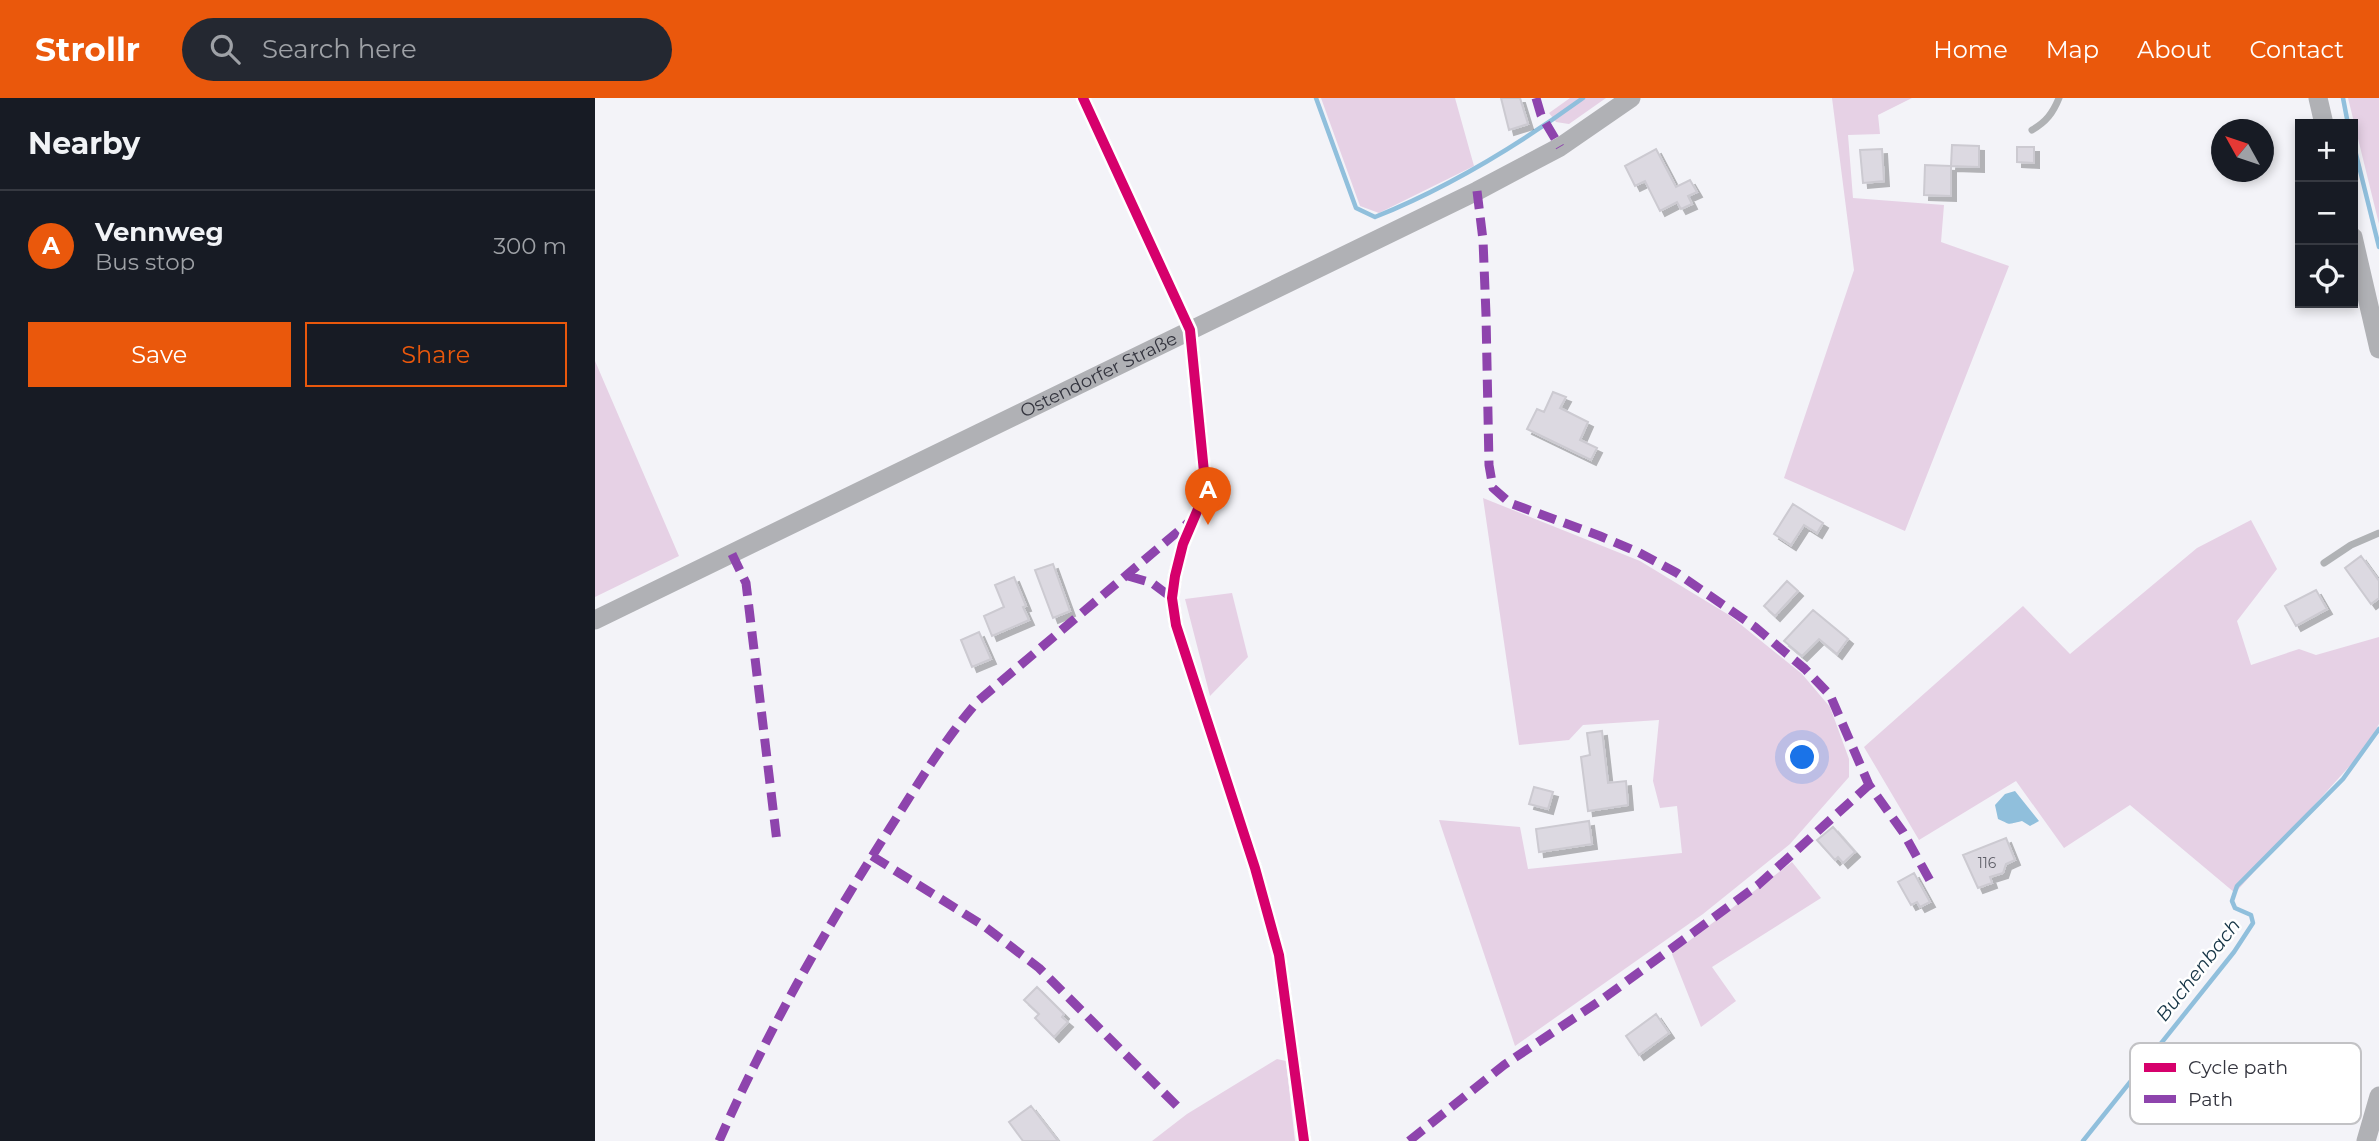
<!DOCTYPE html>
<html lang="en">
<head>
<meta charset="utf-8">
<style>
  body { margin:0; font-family:Montserrat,sans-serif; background:#242831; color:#f1f3f6 }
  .controls { position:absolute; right:21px; top:21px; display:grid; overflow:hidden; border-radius:0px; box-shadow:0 4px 10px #0003 }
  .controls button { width:63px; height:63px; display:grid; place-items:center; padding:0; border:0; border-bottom:2px solid #363941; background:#171b24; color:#f1f3f6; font:35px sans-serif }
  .compass { position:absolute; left:1616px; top:21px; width:63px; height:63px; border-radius:50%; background:#171b24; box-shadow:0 4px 10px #0003; rotate:310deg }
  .you { position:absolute; left:1208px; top:660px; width:24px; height:24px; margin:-18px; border:5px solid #fff; border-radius:50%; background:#1a73e8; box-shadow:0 0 0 10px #1a73e833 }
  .badge { display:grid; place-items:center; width:46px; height:46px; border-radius:50%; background:#ea580c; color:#fff; font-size:23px; font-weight:700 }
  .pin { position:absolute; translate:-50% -58px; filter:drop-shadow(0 2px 4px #0008) }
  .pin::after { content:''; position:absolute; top:37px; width:24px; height:21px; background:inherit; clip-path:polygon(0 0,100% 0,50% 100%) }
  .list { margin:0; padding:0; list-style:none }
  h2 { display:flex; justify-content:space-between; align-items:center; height:91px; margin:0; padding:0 28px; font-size:30px }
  h2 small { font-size:23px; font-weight:400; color:#9ea1a6 }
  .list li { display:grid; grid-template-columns:46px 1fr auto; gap:21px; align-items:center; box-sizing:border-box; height:112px; padding:0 28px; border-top:2px solid #363941 }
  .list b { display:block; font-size:26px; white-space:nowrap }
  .list p { margin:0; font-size:23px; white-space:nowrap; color:#9ea1a6 }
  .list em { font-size:23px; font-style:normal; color:#9ea1a6 }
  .actions { display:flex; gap:14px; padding:21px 28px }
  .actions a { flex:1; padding:16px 0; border:2px solid #ea580c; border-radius:0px; text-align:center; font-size:24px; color:#ea580c }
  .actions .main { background:#ea580c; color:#fff }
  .icon { flex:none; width:38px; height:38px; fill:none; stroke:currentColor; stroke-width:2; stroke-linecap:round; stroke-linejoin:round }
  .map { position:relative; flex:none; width:1784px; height:1043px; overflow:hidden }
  header { display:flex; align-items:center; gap:42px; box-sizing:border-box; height:98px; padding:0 35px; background:#ea580c; color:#fff }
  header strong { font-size:33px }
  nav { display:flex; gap:38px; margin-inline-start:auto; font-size:24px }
  .search { width:490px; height:63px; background:#242831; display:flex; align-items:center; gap:18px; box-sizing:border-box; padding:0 24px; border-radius:38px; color:#9ea1a6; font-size:26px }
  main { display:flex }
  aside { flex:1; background:#171b24 }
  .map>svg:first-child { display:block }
</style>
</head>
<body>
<header>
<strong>Strollr</strong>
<div class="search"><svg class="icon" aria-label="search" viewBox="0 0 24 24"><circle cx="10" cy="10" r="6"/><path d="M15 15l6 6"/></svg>Search here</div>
<nav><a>Home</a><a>Map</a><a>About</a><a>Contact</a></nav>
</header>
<main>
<aside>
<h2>Nearby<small></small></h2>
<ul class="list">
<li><span class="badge">A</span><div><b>Vennweg</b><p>Bus stop</p></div><em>300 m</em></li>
</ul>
<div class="actions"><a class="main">Save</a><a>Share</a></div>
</aside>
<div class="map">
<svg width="1784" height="1043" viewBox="0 0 1784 1043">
  <defs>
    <filter id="shadow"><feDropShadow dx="5" dy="5" stdDeviation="0" flood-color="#0004"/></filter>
  </defs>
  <rect width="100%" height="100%" fill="#f3f3f8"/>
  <path fill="#e6d1e5" d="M 726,0 L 860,0 L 879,68 L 784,115 L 765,108 Z
    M 975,0 L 1011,0 L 974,26 L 961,24 L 954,15 Z
    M 1237,0 L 1317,0 L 1283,17 L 1285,36 L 1253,37 L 1258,100 L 1349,107 L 1346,144 L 1414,168 L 1310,433 L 1189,380 L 1259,172 Z
    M 1753,0 L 1784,0 L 1784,126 Z
    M 0,263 L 84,458 L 0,499 Z
    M 888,400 L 1045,463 L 1134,517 L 1207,576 L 1235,609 L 1254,661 L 1254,679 L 1195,746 L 1108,816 L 920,948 L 844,722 L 925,729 L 933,771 L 1087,755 L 1082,708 L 1065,710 L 1058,683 L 1064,622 L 988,627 L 974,642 L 924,647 Z
    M 1656,422 L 1682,471 L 1642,523 L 1656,567 L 1704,551 L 1721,557 L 1784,539 L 1784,626 L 1770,651 L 1640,795 L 1535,707 L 1469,750 L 1421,683 L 1324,742 L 1269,649 L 1428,508 L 1475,556 L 1602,450 Z
    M 637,495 L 653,559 L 615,598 L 590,501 Z
    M 1197,764 L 1226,800 L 1117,869 L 1141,903 L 1106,929 L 1077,856 Z
    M 682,961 L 691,963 L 700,1043 L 557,1043 L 592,1016 Z"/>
  <path fill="#90bfdc" d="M 1420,693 L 1444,723 L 1435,728 L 1427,723 C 1409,727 1418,727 1403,721 L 1400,707 L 1410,696 Z"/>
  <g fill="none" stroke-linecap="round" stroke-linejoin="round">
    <path stroke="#90bfdc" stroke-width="4.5" d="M 721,0 L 761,110 L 780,119 C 855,89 922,48 988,0
      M 1748,0 L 1753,26
      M 1758,44 L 1784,149
      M 1488,1043 L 1639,854 L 1658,825 L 1656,817 L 1640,810 L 1637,803 L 1642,788 L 1748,681 L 1784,631"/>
  </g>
  <path fill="#dcd9e1" stroke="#cccad1" stroke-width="2" filter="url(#shadow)" d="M 906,0 L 925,0 L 933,26 L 914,32 Z
    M 1357,47 L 1384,48 L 1384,69 L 1356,68 L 1356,98 L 1329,97 L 1330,67 L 1356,68 Z
    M 1422,49 L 1439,49 L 1439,65 L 1422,64 Z
    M 1061,51 L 1081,89 L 1095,82 L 1102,94 L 1093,98 L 1097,106 L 1086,111 L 1082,104 L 1065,113 L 1050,83 L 1040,88 L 1030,68 Z
    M 1287,51 L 1289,83 L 1268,85 L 1265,52 Z
    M 958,294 L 971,299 L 965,310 L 993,324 L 985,342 L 1002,350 L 996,362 L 932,331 L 942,311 L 949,314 Z
    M 1198,406 L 1228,425 L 1222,435 L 1209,427 L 1196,447 L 1179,436 Z
    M 1766,458 L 1784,483 L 1784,500 L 1776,506 L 1750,470 Z
    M 458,466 L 475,513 L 458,520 L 440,472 Z
    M 419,479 L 431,508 L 428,509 L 434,522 L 397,538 L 389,518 L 409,509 L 400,487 Z
    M 1192,483 L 1203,493 L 1180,518 L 1169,508 Z
    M 1721,492 L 1732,511 L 1701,528 L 1690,508 Z
    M 1218,512 L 1253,541 L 1242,556 L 1224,541 L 1207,558 L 1189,543 Z
    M 384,534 L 396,561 L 377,569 L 366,542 Z
    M 1007,633 L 1013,685 L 1031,683 L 1033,707 L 993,713 L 986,659 L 995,657 L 992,635 Z
    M 939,689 L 958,694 L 953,711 L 934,706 Z
    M 994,723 L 997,746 L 944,754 L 941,731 Z
    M 1238,729 L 1260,754 L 1248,765 L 1243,759 L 1240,762 L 1222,742 Z
    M 1411,740 L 1420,762 L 1411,766 L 1408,775 L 1395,779 L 1397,785 L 1383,790 L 1368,757 Z
    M 1319,775 L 1335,804 L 1325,809 L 1322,804 L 1316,807 L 1303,784 Z
    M 442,889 L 469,916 L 467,919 L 473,924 L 459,939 L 440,920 L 444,916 L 429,902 Z
    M 1061,916 L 1074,935 L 1044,957 L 1031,938 Z
    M 436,1008 L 463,1043 L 428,1043 L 414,1024 Z"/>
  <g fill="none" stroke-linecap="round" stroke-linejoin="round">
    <path stroke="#b0b2b5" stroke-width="7" d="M 1437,32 C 1451,24 1458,15 1464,0
      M 1729,465 L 1756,447 L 1784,435"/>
    <path stroke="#b0b2b5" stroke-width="14" d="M 488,0 L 595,232 L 609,374 L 606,404 L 588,446 L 580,478 L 577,500 L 581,527 L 660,770 L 684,857 L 709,1043"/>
    <g stroke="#b0b1b5" stroke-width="19">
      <path d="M 1723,0 L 1729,26"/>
      <path d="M 1758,139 L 1784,251"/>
      <path id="s1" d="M 0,522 L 882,93 L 965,49 L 1036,0"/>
      <path d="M 1771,1043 L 1784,998"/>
    </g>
    <path stroke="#8e44ad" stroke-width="9" stroke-dasharray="18 9" stroke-linecap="butt" d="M 941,0 L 946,17 L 965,49
      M 882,93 L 888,142 L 891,217 L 894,367 L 898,390 L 915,405 L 1005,438 L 1043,454 L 1082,475 L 1160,529 L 1210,571 L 1235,597 L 1274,687 L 1308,734 L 1338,788
      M 137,456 L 151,485 L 182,744
      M 533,478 L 557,485 L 577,500
      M 277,758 L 389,828 L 444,870 L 588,1014
      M 124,1043 C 172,934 231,830 295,730 C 323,686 349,642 383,603 L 593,425
      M 814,1043 L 909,967 L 1009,900 L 1163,787 L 1274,687"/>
    <g stroke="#fff" stroke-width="15">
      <path id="cycleway" d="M 488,0 L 595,232 L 609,374 L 606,404 L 588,446 L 580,478 L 577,500 L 581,527 L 660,770 L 684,857 L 709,1043"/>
    </g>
    <use href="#cycleway" stroke="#d6006c" stroke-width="10"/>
  </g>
  <g text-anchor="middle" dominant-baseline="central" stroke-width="5" stroke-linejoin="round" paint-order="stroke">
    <g font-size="14" fill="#606069">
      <text x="1392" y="765">116</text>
    </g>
    <g font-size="18" fill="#33343e" stroke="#fff">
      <text stroke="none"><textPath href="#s1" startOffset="560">Ostendorfer Straße</textPath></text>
    </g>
    <g font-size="19" font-style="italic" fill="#163546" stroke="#fff">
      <text transform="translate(1603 872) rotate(-52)">Buchenbach</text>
    </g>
  </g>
  <rect x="1535" y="945" width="231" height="81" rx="10" fill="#fff" stroke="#c2c2c5" stroke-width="2"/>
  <rect x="1549" y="965" width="32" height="9" fill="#d6006c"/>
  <rect x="1549" y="997" width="32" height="8" fill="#8e44ad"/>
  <g font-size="19" fill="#33343e">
    <text x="1593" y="976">Cycle path</text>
    <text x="1593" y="1008">Path</text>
  </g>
</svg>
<div class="controls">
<button>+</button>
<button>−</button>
<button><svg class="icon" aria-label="locate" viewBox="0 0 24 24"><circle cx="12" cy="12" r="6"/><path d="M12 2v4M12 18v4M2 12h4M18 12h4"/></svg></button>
</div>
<svg class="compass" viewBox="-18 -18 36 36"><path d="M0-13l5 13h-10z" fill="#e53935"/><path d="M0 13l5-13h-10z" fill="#9ea1a6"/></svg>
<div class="you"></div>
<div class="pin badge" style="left:613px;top:427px">A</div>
</div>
</main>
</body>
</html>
